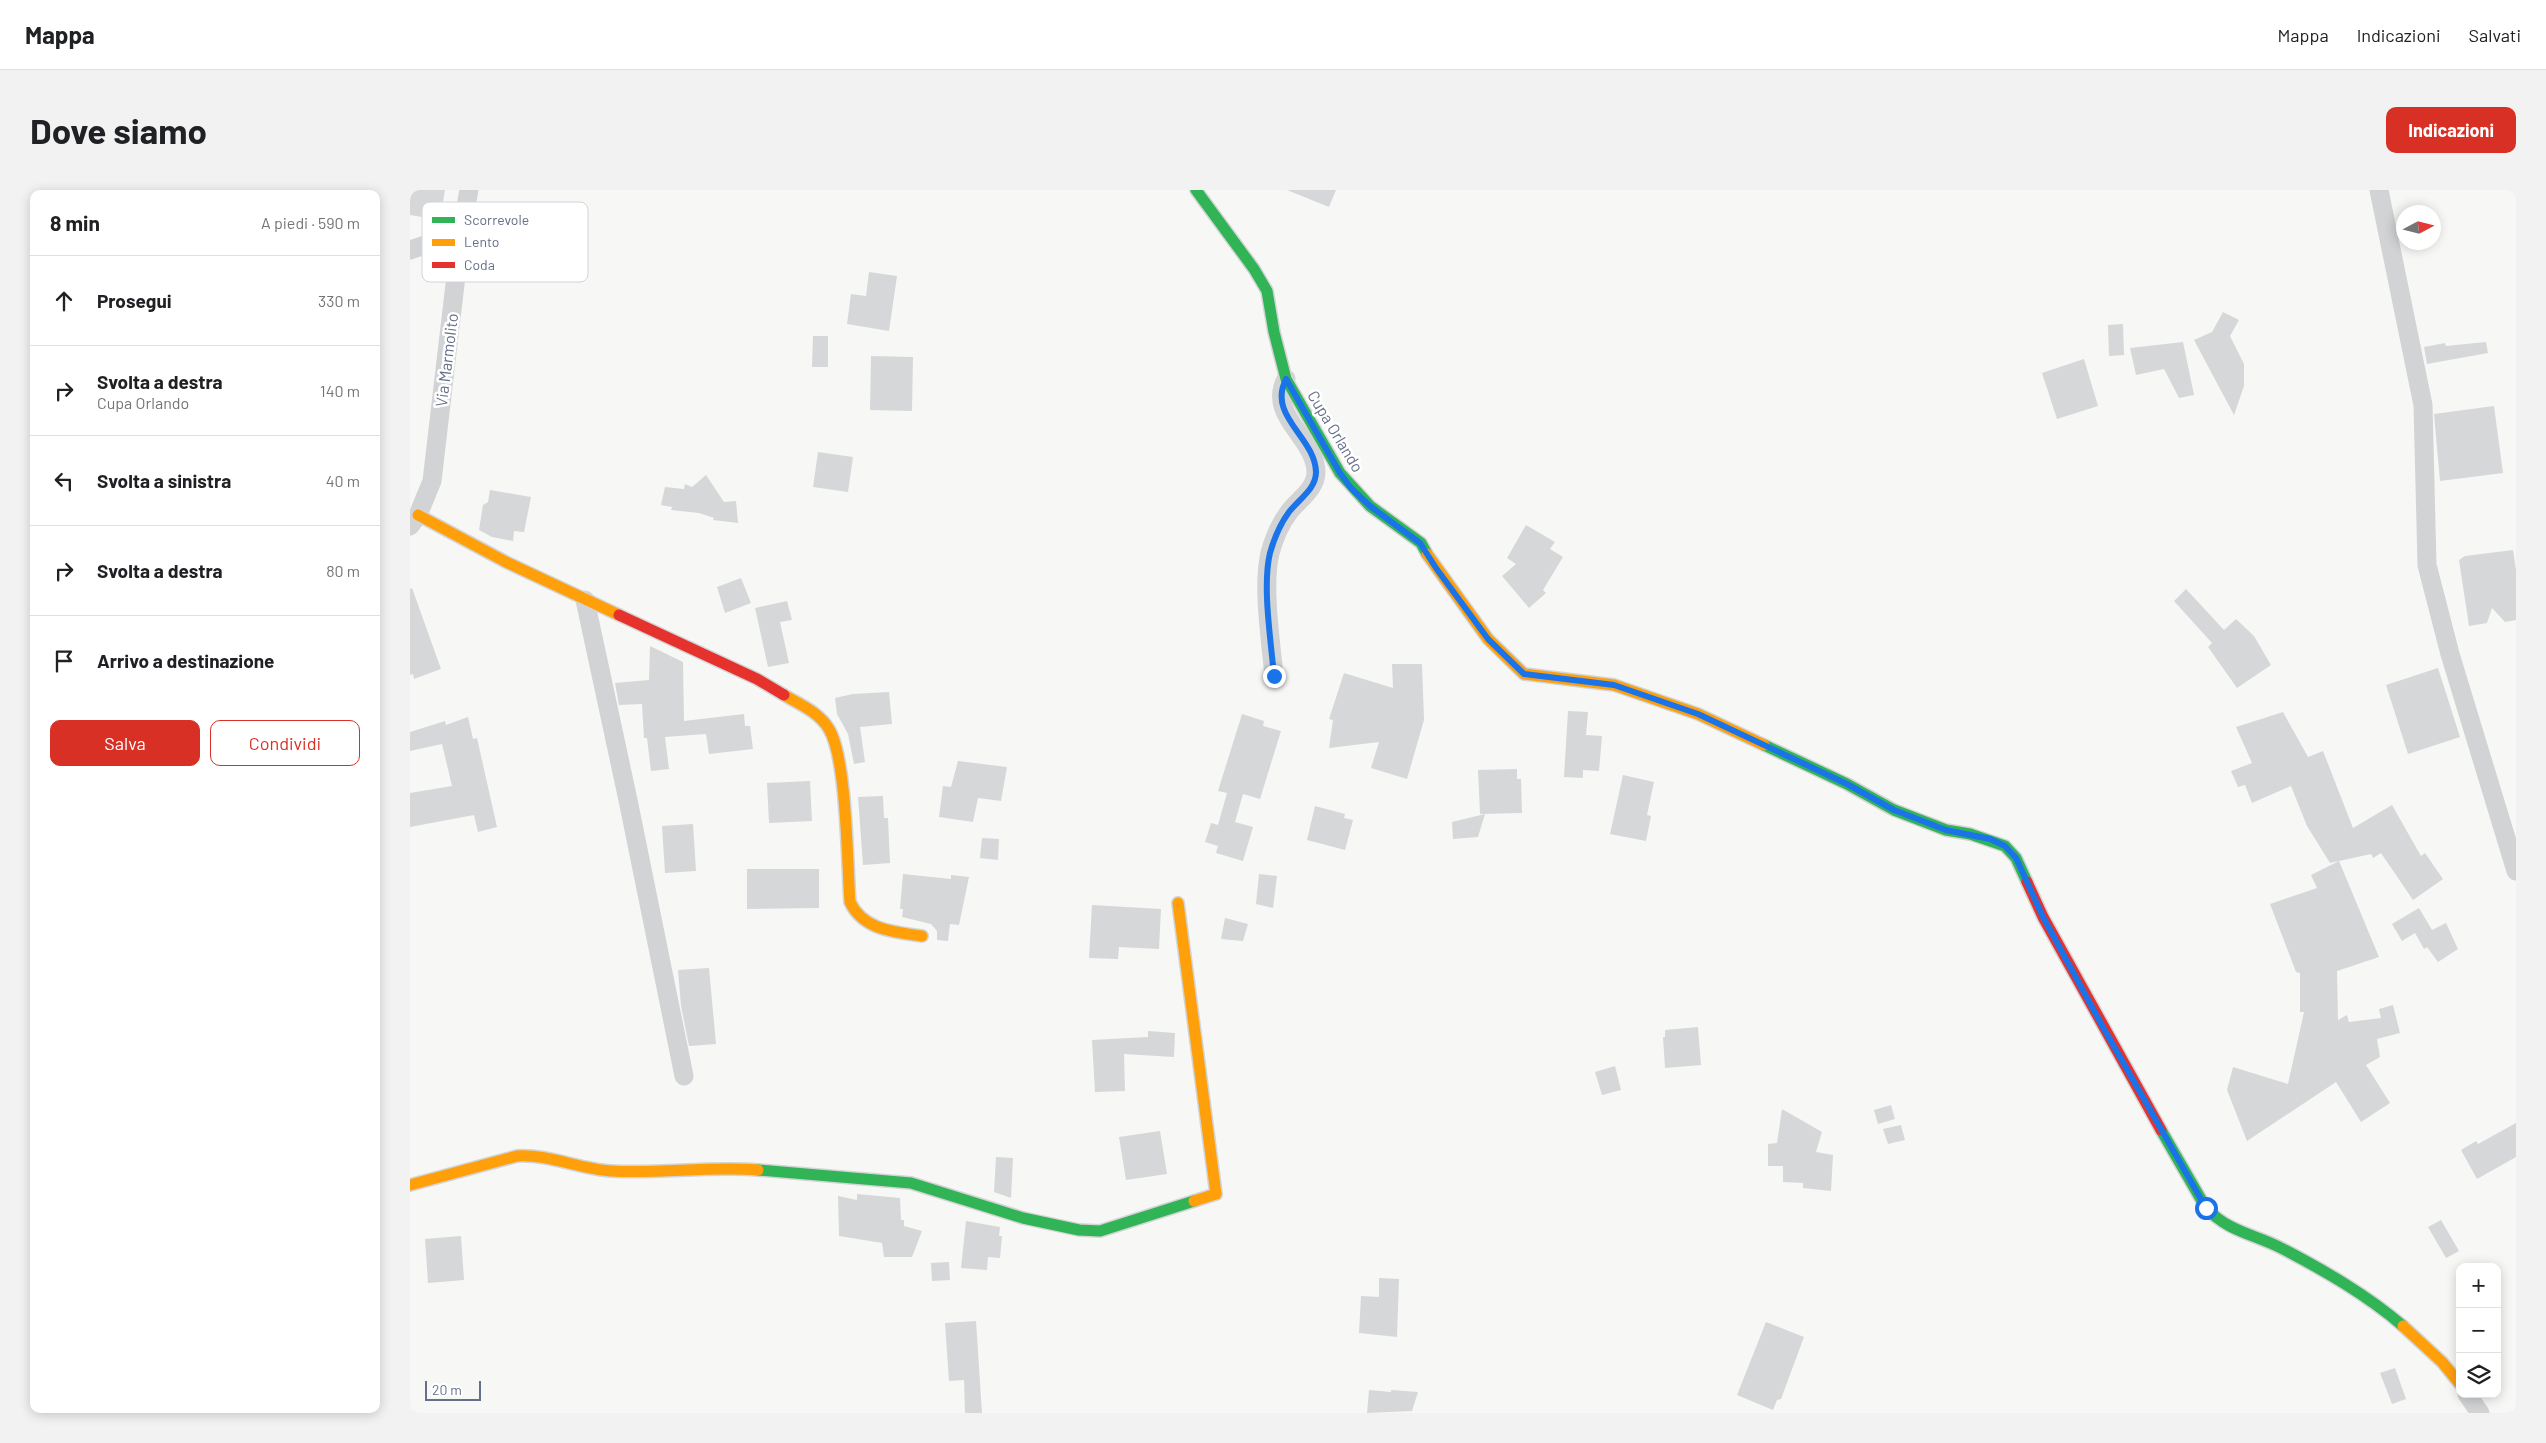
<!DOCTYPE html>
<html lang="it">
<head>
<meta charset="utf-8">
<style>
  body { margin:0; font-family:Barlow,sans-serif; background:#f2f2f2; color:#202124 }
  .controls { position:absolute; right:15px; bottom:15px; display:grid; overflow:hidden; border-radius:10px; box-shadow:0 2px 12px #0003 }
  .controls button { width:45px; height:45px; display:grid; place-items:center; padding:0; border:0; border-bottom:1px solid #e0e0e0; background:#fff; color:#202124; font:25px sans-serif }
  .compass { position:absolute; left:1986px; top:15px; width:45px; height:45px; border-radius:50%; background:#fff; box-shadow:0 2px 12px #0003; rotate:83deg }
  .scale { position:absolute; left:15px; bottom:12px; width:56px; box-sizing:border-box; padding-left:5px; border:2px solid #646f89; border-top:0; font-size:14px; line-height:18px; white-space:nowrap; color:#646f89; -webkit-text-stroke:4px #fff; paint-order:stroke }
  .stop { position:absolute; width:15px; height:15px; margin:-11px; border:4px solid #1a73e8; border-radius:50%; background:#fff }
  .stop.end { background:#1a73e8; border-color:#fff; box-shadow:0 1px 5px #0008 }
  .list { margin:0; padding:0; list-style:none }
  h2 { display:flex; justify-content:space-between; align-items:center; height:65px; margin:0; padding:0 20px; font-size:21px }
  h2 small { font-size:16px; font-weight:400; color:#757577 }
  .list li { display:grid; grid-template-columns:32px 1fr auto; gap:15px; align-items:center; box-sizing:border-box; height:90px; padding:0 20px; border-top:1px solid #e0e0e0 }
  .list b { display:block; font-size:19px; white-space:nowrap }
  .list p { margin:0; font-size:16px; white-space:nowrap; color:#757577 }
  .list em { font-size:16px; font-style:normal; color:#757577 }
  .actions { display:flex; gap:10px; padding:15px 20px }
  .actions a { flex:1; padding:11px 0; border:1px solid #d93025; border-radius:10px; text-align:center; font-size:18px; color:#d93025 }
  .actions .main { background:#d93025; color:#fff }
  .icon { flex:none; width:28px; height:28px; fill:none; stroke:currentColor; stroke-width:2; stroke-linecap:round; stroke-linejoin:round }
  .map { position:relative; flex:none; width:2106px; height:1223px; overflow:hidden; border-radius:10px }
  header { display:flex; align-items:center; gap:30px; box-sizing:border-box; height:70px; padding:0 25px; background:#fff; border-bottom:1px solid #e0e0e0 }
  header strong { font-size:24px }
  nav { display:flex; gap:28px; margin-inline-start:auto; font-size:18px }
  .intro { display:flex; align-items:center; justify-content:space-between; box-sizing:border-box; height:120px; padding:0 30px }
  h1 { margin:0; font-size:35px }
  .button { padding:12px 22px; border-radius:10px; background:#d93025; color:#fff; font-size:18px; font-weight:700 }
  main { display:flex; gap:30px; padding:0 30px }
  aside { flex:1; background:#fff; border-radius:10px; box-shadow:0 2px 12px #0003 }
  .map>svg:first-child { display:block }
</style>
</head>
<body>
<header>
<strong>Mappa</strong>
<nav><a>Mappa</a><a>Indicazioni</a><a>Salvati</a></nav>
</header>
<div class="intro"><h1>Dove siamo</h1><a class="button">Indicazioni</a></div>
<main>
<aside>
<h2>8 min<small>A piedi · 590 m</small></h2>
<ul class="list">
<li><svg class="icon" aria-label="ahead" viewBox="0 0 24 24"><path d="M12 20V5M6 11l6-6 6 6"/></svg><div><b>Prosegui</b></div><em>330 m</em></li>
<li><svg class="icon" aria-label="right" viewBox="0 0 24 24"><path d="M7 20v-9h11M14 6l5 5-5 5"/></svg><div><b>Svolta a destra</b><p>Cupa Orlando</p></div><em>140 m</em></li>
<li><svg class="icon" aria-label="left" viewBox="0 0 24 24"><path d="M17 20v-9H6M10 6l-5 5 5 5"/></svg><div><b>Svolta a sinistra</b></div><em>40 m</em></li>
<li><svg class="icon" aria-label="right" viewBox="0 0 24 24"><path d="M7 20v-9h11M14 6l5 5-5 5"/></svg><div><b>Svolta a destra</b></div><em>80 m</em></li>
<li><svg class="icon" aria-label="arrive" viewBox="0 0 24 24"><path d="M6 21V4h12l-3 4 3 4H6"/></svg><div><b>Arrivo a destinazione</b></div></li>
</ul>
<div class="actions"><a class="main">Salva</a><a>Condividi</a></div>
</aside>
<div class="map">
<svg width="2106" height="1223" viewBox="0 0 2106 1223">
  <rect width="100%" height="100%" fill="#f7f7f6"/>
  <path fill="#d6d7d8" d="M 0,0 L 35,0 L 30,30 L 0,25 Z
    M 877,0 L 926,0 L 919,17 Z
    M 459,82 L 487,86 L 479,141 L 437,134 L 441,104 L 456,106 Z
    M 1813,122 L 1829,130 L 1820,146 L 1834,174 L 1834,196 L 1824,225 L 1784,150 L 1802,142 Z
    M 1713,134 L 1714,165 L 1699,166 L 1698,135 Z
    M 403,146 L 418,146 L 418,177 L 402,177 Z
    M 1773,152 L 1784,205 L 1769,208 L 1754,179 L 1726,185 L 1720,158 Z
    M 2076,152 L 2078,163 L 2017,174 L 2014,157 L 2035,153 L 2036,156 Z
    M 461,166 L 503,167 L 502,221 L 460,220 Z
    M 1674,169 L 1688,216 L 1647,229 L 1632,183 Z
    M 2084,216 L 2093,283 L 2030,291 L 2024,224 Z
    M 408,262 L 443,267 L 438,302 L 403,297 Z
    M 296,285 L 314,312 L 326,311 L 328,333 L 303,330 L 304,328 L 289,323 L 261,320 L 262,317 L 251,315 L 255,297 L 274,299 L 275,294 L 282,297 Z
    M 80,300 L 121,307 L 114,342 L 104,341 L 103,351 L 82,347 L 69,340 L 73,315 L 78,312 Z
    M 1116,335 L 1145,352 L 1140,359 L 1153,367 L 1133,400 L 1136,403 L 1119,418 L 1092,386 L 1106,374 L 1097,368 Z
    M 2103,360 L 2106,380 L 2106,430 L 2095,432 L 2082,418 L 2077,433 L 2059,436 L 2049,370 L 2055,366 Z
    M 331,388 L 341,413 L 315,423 L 307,397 Z
    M 2,398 L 31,479 L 4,489 L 3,484 L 0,485 L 0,399 Z
    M 1776,399 L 1814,440 L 1826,429 L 1844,446 L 1861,475 L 1827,498 L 1798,457 L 1802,453 L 1764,411 Z
    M 377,411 L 382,430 L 370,432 L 379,473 L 358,477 L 345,418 Z
    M 240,456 L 273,472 L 274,531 L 334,524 L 335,536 L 340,536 L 343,559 L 299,564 L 296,544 L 255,547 L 259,579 L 241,581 L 237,548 L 234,548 L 232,514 L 209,515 L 205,493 L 239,490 Z
    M 982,474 L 1012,474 L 1014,530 L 997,589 L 961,578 L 969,552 L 919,558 L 923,530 L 919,529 L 934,483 L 983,498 Z
    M 2028,478 L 2050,547 L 1998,564 L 1976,495 Z
    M 479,502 L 482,534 L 450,537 L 455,572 L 444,574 L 438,544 L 427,524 L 425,508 L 443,504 Z
    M 1158,521 L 1178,522 L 1176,545 L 1192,546 L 1189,581 L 1173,580 L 1173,588 L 1154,587 Z
    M 1873,522 L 1898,567 L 1913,561 L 1943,638 L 1982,615 L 2011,666 L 2015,663 L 2033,689 L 2003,710 L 1971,663 L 1963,668 L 1961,664 L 1920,673 L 1897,636 L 1881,596 L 1842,613 L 1835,595 L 1828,597 L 1821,581 L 1842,573 L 1826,537 Z
    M 832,524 L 854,531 L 853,536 L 871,541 L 850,609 L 833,604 L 825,632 L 843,637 L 833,671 L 806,663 L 808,656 L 795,652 L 801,633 L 808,635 L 817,603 L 808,601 Z
    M 58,527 L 63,549 L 67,548 L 87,637 L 68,642 L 64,625 L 0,637 L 0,603 L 42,596 L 32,554 L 0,561 L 0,542 L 35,531 L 36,535 Z
    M 548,571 L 597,577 L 591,611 L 568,608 L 563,632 L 529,627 L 533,596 L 541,597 Z
    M 1107,579 L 1107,589 L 1111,589 L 1112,623 L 1070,624 L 1068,580 Z
    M 1213,585 L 1244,592 L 1237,625 L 1241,626 L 1236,651 L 1200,644 Z
    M 400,591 L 402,631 L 359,633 L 357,593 Z
    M 473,606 L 474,628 L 478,628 L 480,673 L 453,675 L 448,607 Z
    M 905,616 L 935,624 L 934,628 L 943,630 L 935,660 L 897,650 Z
    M 1075,624 L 1068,647 L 1043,649 L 1042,632 Z
    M 283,634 L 286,681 L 255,683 L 252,636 Z
    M 572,648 L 589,649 L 588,670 L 570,668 Z
    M 1929,671 L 1969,767 L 1927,781 L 1928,830 L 1937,825 L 1939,832 L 1971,828 L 1969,819 L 1983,815 L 1990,843 L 1967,849 L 1970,867 L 1956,875 L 1980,913 L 1951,932 L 1926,892 L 1837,951 L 1817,900 L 1823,877 L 1878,894 L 1894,822 L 1890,822 L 1890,783 L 1886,782 L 1860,714 L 1907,698 L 1901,685 Z
    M 337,679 L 409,679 L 409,718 L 337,719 Z
    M 493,684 L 541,689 L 541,685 L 559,687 L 549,735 L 540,734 L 538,751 L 527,750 L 527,741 L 521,734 L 492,727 L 493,719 L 490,719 Z
    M 849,684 L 867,686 L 863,718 L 846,714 Z
    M 682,715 L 751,719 L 749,759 L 709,757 L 708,769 L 679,768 Z
    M 2009,718 L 2022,740 L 2036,733 L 2048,759 L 2028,772 L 2017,757 L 2014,759 L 2005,743 L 1992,751 L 1982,734 Z
    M 815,728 L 838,734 L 833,751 L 811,749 Z
    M 299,778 L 306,854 L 279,856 L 271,816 L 268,780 Z
    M 1288,837 L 1291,875 L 1255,878 L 1253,847 L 1255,847 L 1255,840 Z
    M 738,841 L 765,843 L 764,867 L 714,864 L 715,901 L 685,902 L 682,850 L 738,847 Z
    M 1205,876 L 1211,900 L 1192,905 L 1185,882 Z
    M 1481,915 L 1485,929 L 1468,934 L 1464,920 Z
    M 1372,919 L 1412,942 L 1406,962 L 1423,965 L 1421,1001 L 1393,998 L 1393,993 L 1373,992 L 1373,976 L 1358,976 L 1358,954 L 1367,953 Z
    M 2106,933 L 2106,967 L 2067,989 L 2051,960 L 2066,951 L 2068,954 Z
    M 1491,935 L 1495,950 L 1478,954 L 1473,939 Z
    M 750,941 L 757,984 L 716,990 L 709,947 Z
    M 586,967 L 603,968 L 601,1008 L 584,1002 Z
    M 447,1004 L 490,1008 L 491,1030 L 494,1030 L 494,1036 L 512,1041 L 502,1067 L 474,1067 L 472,1053 L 429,1046 L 428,1006 L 447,1010 Z
    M 2031,1030 L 2049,1061 L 2036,1068 L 2018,1037 Z
    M 556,1031 L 590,1037 L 589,1046 L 592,1046 L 590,1068 L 578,1067 L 577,1080 L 551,1078 Z
    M 51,1046 L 54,1090 L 18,1093 L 15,1049 Z
    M 539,1072 L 540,1090 L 522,1091 L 521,1073 Z
    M 969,1088 L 989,1089 L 987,1147 L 949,1143 L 951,1106 L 969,1107 Z
    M 566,1131 L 572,1223 L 555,1223 L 554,1190 L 539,1191 L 535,1133 Z
    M 1356,1132 L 1394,1147 L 1371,1209 L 1367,1210 L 1363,1220 L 1327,1205 Z
    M 1985,1178 L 1996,1209 L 1982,1214 L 1970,1183 Z
    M 959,1200 L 981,1202 L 981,1200 L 1008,1202 L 1002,1221 L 957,1223 Z"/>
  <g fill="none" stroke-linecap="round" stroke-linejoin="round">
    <g stroke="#d3d4d6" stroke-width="14">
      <path id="fast" d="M 786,0 L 844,79 L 857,101 L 864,142 L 876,189 L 930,283 L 960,316 L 1011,353 L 1017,364
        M 1354,555 L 1437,594 L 1484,620 L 1536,640 L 1560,644 L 1595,656 L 1606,668 L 1617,692
        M 1751,940 L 1796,1018 C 1820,1043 1845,1044 1873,1059 C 1915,1081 1957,1105 1993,1136
        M 348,980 L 501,993 L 613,1028 L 669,1040 L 690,1041 L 784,1011"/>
    </g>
    <g stroke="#d3d4d6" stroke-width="14">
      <path id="slow" d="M 8,325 L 96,372 L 209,425
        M 1017,364 L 1078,449 L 1114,484 L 1204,495 L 1288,524 L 1354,555
        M 374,505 C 389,514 409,522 419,539 C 437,569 437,673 440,712 C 453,740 484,742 512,746
        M 768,713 L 806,1004 L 784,1011
        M 0,995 L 107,966 C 139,964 169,979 201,981 C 250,984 299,976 348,980
        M 1993,1136 L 2032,1172 L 2050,1194"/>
    </g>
    <g stroke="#d3d4d6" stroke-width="14">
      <path id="jam" d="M 209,425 L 347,489 L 374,505
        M 1617,692 L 1633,727 L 1751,940"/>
    </g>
    <path stroke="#d2d3d4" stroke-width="19" d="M 1969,0 L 2013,215 L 2017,375 L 2040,464 L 2106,681
      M 0,60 L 51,43
      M 0,336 L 8,325 L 22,291 L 51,43 L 59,0
      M 175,410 L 218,610 L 274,886
      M 864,486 C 861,452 852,396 860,363 C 864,348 870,334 879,322 C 889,309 906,299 906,282 C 905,247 857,226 876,189
      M 2057,1204 L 2070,1223"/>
    <use href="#fast" stroke="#30b455" stroke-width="11"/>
    <use href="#slow" stroke="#ff9f0a" stroke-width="11"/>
    <use href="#jam" stroke="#e5322d" stroke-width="11"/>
  </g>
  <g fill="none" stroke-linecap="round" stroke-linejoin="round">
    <path stroke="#1a73e8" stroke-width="6" d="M 864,486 C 861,451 852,396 860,363 C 864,349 870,334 879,322 C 889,309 906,299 906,282 C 905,247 857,226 876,189 L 930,283 L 941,298 L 960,316 L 1010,353 L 1026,378 L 1078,449 L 1114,484 L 1204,495 L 1288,524 L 1437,594 L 1484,620 L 1536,640 L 1580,649 L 1595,656 L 1606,668 L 1633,727 L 1694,839 L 1796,1018"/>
  </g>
  <g text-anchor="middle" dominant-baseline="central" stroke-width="5" stroke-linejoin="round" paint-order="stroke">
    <g font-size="16" fill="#646f89" stroke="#fff">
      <text transform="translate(36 170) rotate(-83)">Via Marmolito</text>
      <text transform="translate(926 241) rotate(59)">Cupa Orlando</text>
    </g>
  </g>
  <rect x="12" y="12" width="166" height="80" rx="8" fill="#fff" stroke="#d0d4dc" stroke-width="1"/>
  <rect x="22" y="27" width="23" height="6" fill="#30b455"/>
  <rect x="22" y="49" width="23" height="7" fill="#ff9f0a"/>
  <rect x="22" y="72" width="23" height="6" fill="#e5322d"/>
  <g font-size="14" fill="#646f89">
    <text x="54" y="35">Scorrevole</text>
    <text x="54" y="57">Lento</text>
    <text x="54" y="80">Coda</text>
  </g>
</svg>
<div class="controls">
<button>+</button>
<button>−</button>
<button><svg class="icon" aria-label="layers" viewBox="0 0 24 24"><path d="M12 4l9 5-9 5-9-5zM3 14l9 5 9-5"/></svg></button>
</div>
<svg class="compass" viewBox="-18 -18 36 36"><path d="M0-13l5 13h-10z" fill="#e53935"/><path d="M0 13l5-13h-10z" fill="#757577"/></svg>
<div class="scale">20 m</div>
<div class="stop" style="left:1796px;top:1018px"></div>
<div class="stop end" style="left:864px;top:486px"></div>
</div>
</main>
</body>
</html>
